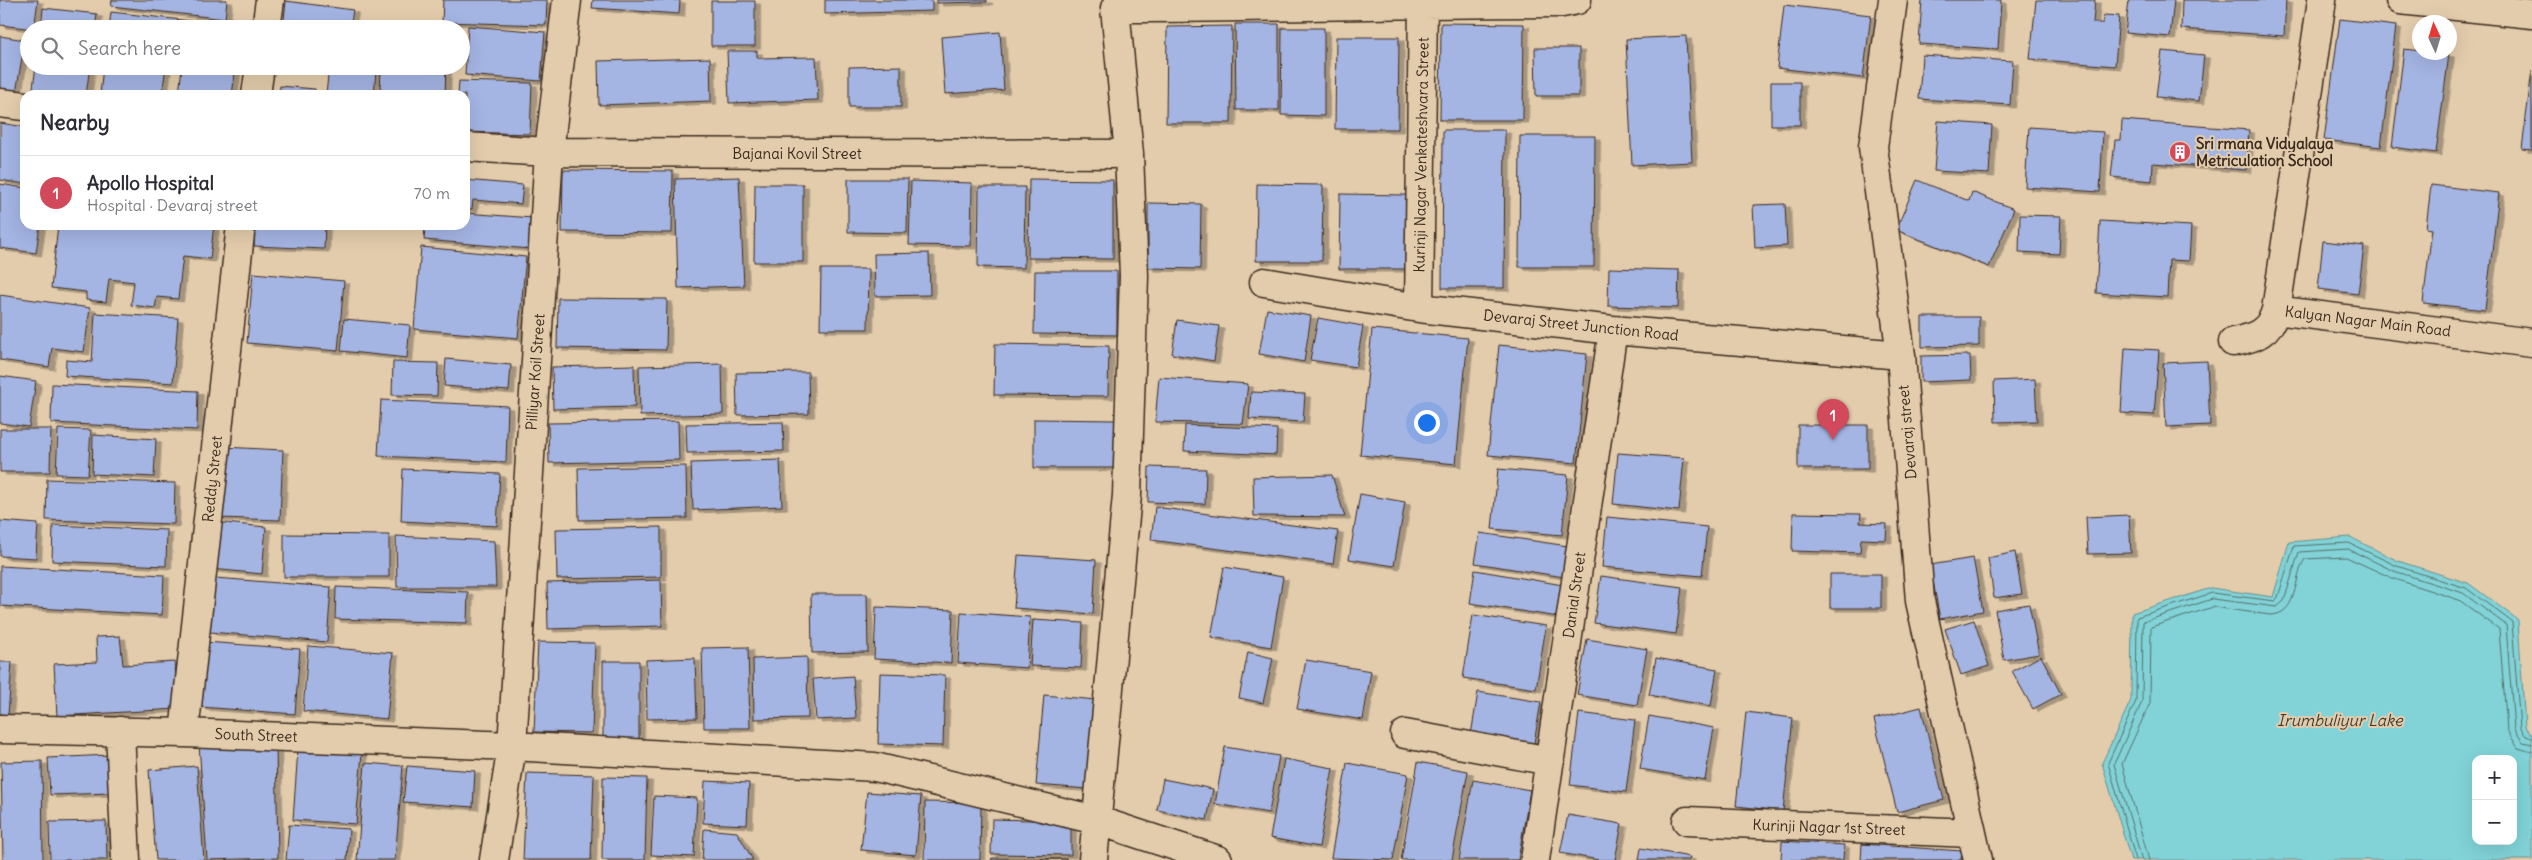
<!DOCTYPE html>
<html lang="en">
<head>
<meta charset="utf-8">
<style>
  body { margin:0; font-family:Delius,sans-serif; background:#f7f7f7; color:#2b2b33 }
  .controls { position:absolute; right:15px; bottom:15px; display:grid; overflow:hidden; border-radius:10px; box-shadow:0 5px 20px #0002 }
  .controls button { width:45px; height:45px; display:grid; place-items:center; padding:0; border:0; border-bottom:1px solid #e1e1e2; background:#fff; color:#2b2b33; font:25px sans-serif }
  .compass { position:absolute; left:2412px; top:15px; width:45px; height:45px; border-radius:50%; background:#fff; box-shadow:0 5px 20px #0002; rotate:356deg }
  .you { position:absolute; left:1426px; top:422px; width:18px; height:18px; margin:-12px; border:4px solid #fff; border-radius:50%; background:#1a73e8; box-shadow:0 0 0 8px #1a73e833 }
  .badge { display:grid; place-items:center; width:32px; height:32px; border-radius:50%; background:#d1495b; color:#fff; font-size:16px; font-weight:700 }
  .pin { position:absolute; translate:-50% -41px; filter:drop-shadow(0 1px 2px #0008) }
  .pin::after { content:''; position:absolute; top:26px; width:18px; height:15px; background:inherit; clip-path:polygon(0 0,100% 0,50% 100%) }
  .list { margin:0; padding:0; list-style:none }
  h2 { display:flex; justify-content:space-between; align-items:center; height:65px; margin:0; padding:0 20px; font-size:21px }
  h2 small { font-size:16px; font-weight:400; color:#7c7c81 }
  .list li { display:grid; grid-template-columns:32px 1fr auto; gap:15px; align-items:center; box-sizing:border-box; height:75px; padding:0 20px; border-top:1px solid #e1e1e2 }
  .list b { display:block; font-size:19px; white-space:nowrap }
  .list p { margin:0; font-size:16px; white-space:nowrap; color:#7c7c81 }
  .list em { font-size:16px; font-style:normal; color:#7c7c81 }
  .icon { flex:none; width:28px; height:28px; fill:none; stroke:currentColor; stroke-width:2; stroke-linecap:round; stroke-linejoin:round }
  .map { position:relative; flex:none; width:2532px; height:860px; overflow:hidden }
  .search { position:absolute; background:#fff; box-shadow:0 5px 20px #0002; left:20px; top:20px; width:450px; height:55px; display:flex; align-items:center; gap:12px; box-sizing:border-box; padding:0 18px; border-radius:28px; color:#7c7c81; font-size:19px }
  .panel { position:absolute; background:#fff; box-shadow:0 5px 20px #0002; left:20px; top:90px; width:450px; height:140px; border-radius:15px }
  .map>svg:first-child { display:block }
</style>
</head>
<body>
<div class="map">
<svg width="2532" height="860" viewBox="0 0 2532 860">
  <defs>
    <filter id="shadow"><feDropShadow dx="5.5" dy="3" stdDeviation="0" flood-color="#0004"/></filter>
  </defs>
  <rect width="100%" height="100%" fill="#e3ccac"/>
  <filter id="ink" filterUnits="userSpaceOnUse"><feTurbulence type="fractalNoise" baseFrequency=".02" numOctaves="2"/><feDisplacementMap in="SourceGraphic" scale="10" xChannelSelector="R" yChannelSelector="G"/><feConvolveMatrix kernelMatrix="1 2 1 2 8 2 1 2 1" color-interpolation-filters="sRGB"/></filter>
  <g filter="url(#ink)">
    <path fill="#81d3d8" stroke="#658f8e" fill-rule="evenodd" d="M 2350,537 L 2398,561 L 2468,583 L 2518,620 L 2525,727 L 2532,735 L 2532,860 L 2131,860 L 2102,763 L 2131,700 L 2132,613 L 2211,588 L 2273,597 L 2289,542 ZM 2476,759 L 2513,759 L 2513,841 L 2476,841 Z"/>
    <g fill="none" stroke-linecap="round" stroke-linejoin="round">
      <path stroke="#576e68" stroke-width="1" d="M 2136,860 L 2108,763 L 2136,701 L 2137,617 L 2212,593 L 2275,601 L 2278,597 L 2294,546 L 2349,543 L 2397,566 L 2466,588 L 2512,622 L 2520,728 L 2526,736 L 2532,738
        M 2142,860 L 2114,764 L 2142,702 L 2143,622 L 2212,599 L 2277,607 L 2284,601 L 2299,552 L 2348,549 L 2394,571 L 2463,593 L 2506,625 L 2514,729 L 2523,742 L 2532,744
        M 2149,860 L 2122,764 L 2150,703 L 2151,627 L 2213,607 L 2270,615 C 2299,615 2293,577 2305,559 L 2346,557 L 2392,578 L 2459,600 L 2499,629 L 2507,730 L 2518,748 L 2532,752"/>
    </g>
    <path fill="#a4b4e3" stroke="#3b2a1e" filter="url(#shadow)" d="M 0,0 L 38,0 L 34,29 L 0,25 Z
      M 112,0 L 227,0 L 225,19 L 111,6 Z
      M 443,0 L 547,0 L 546,25 L 442,22 Z
      M 593,0 L 680,0 L 679,14 L 592,8 Z
      M 825,0 L 932,0 L 932,11 L 825,14 Z
      M 937,0 L 987,0 L 987,2 L 937,3 Z
      M 1922,0 L 2001,0 L 1998,49 L 1919,44 Z
      M 2036,0 L 2095,0 L 2093,23 L 2103,23 L 2104,15 L 2119,16 L 2115,66 L 2030,59 Z
      M 2129,0 L 2174,0 L 2170,37 L 2125,33 Z
      M 2182,0 L 2286,0 L 2284,36 L 2181,29 Z
      M 286,1 L 353,10 L 350,29 L 283,29 Z
      M 711,1 L 755,1 L 755,46 L 711,46 Z
      M 1784,5 L 1871,15 L 1863,78 L 1777,68 Z
      M 43,8 L 97,14 L 95,29 L 41,29 Z
      M 111,12 L 227,25 L 226,29 L 109,29 Z
      M 2340,19 L 2396,26 L 2381,147 L 2324,140 Z
      M 1441,23 L 1524,24 L 1523,120 L 1440,120 Z
      M 1235,24 L 1279,24 L 1279,110 L 1236,110 Z
      M 468,26 L 545,32 L 541,81 L 465,75 Z
      M 1232,26 L 1231,123 L 1166,123 L 1167,27 Z
      M 1282,28 L 1324,28 L 1324,116 L 1281,115 Z
      M 1000,32 L 1004,90 L 945,94 L 941,37 Z
      M 0,36 L 25,40 L 16,93 L 0,90 Z
      M 1686,36 L 1692,162 L 1632,165 L 1626,39 Z
      M 1336,37 L 1399,37 L 1398,129 L 1335,129 Z
      M 1535,48 L 1579,48 L 1579,96 L 1536,96 Z
      M 2404,49 L 2449,54 L 2436,153 L 2392,147 Z
      M 727,51 L 757,51 L 757,58 L 816,57 L 818,100 L 729,103 Z
      M 2162,51 L 2204,55 L 2199,101 L 2156,97 Z
      M 1922,55 L 2013,61 L 2010,105 L 1919,99 Z
      M 710,58 L 711,101 L 599,105 L 598,61 Z
      M 36,66 L 90,66 L 86,95 L 32,95 Z
      M 103,66 L 166,66 L 162,95 L 100,95 Z
      M 182,66 L 236,66 L 232,95 L 179,95 Z
      M 329,66 L 376,70 L 374,95 L 326,95 Z
      M 381,66 L 446,66 L 445,95 L 380,95 Z
      M 901,66 L 901,107 L 849,107 L 849,67 Z
      M 2532,70 L 2532,150 L 2522,149 Z
      M 459,81 L 532,83 L 530,134 L 465,132 L 465,95 L 458,95 Z
      M 1771,82 L 1800,82 L 1800,125 L 1771,125 Z
      M 280,86 L 315,89 L 315,95 L 279,95 Z
      M 2122,120 L 2249,130 L 2246,170 L 2153,163 L 2152,181 L 2111,177 L 2115,140 L 2121,140 Z
      M 1938,121 L 1992,125 L 1989,174 L 1934,171 Z
      M 0,123 L 25,127 L 25,184 L 0,180 Z
      M 2029,127 L 2103,132 L 2100,192 L 2025,187 Z
      M 1443,130 L 1505,130 L 1504,288 L 1442,288 Z
      M 1520,136 L 1595,136 L 1594,267 L 1519,267 Z
      M 563,170 L 673,171 L 672,233 L 562,232 Z
      M 739,177 L 744,286 L 678,288 L 675,179 Z
      M 848,179 L 908,179 L 907,233 L 848,232 Z
      M 1029,179 L 1113,180 L 1113,259 L 1028,258 Z
      M 465,180 L 523,185 L 521,204 L 473,200 L 472,209 L 465,209 Z
      M 1917,180 L 1969,201 L 1972,192 L 2014,209 L 1989,267 L 1896,230 Z
      M 911,181 L 972,183 L 971,246 L 909,245 Z
      M 0,184 L 25,188 L 25,225 L 40,225 L 36,253 L 0,248 Z
      M 755,184 L 803,184 L 803,262 L 754,262 Z
      M 1257,184 L 1323,185 L 1322,261 L 1256,261 Z
      M 2431,185 L 2499,193 L 2485,310 L 2423,303 L 2432,229 L 2426,228 Z
      M 979,187 L 1025,187 L 1024,268 L 978,267 Z
      M 1340,194 L 1406,195 L 1405,269 L 1339,269 Z
      M 1148,203 L 1201,204 L 1200,269 L 1148,268 Z
      M 1785,204 L 1787,246 L 1755,248 L 1753,205 Z
      M 465,213 L 533,218 L 530,249 L 424,240 L 425,225 L 465,225 Z
      M 2020,215 L 2061,216 L 2059,254 L 2019,252 Z
      M 2100,221 L 2191,226 L 2189,261 L 2169,260 L 2167,297 L 2096,293 Z
      M 58,225 L 174,226 L 214,225 L 210,259 L 183,256 L 178,299 L 157,297 L 155,308 L 131,305 L 134,282 L 109,279 L 106,302 L 86,300 L 86,292 L 51,288 Z
      M 255,225 L 325,225 L 324,249 L 254,246 Z
      M 2323,241 L 2364,246 L 2358,294 L 2318,289 Z
      M 421,247 L 526,257 L 518,338 L 414,329 Z
      M 929,253 L 930,295 L 875,296 L 874,254 Z
      M 1609,268 L 1679,270 L 1678,308 L 1608,306 Z
      M 821,269 L 869,269 L 868,329 L 820,329 Z
      M 1035,271 L 1117,271 L 1117,335 L 1034,334 Z
      M 253,273 L 344,281 L 338,351 L 247,343 Z
      M 0,295 L 90,308 L 84,352 L 52,348 L 49,367 L 0,360 Z
      M 558,298 L 667,299 L 666,350 L 557,348 Z
      M 1267,309 L 1311,316 L 1304,362 L 1259,354 Z
      M 95,313 L 178,318 L 173,383 L 65,376 L 66,360 L 92,362 Z
      M 1922,317 L 1979,317 L 1979,346 L 1922,347 Z
      M 1318,318 L 1363,326 L 1356,367 L 1310,360 Z
      M 344,319 L 410,325 L 407,358 L 341,351 Z
      M 1177,320 L 1219,326 L 1214,361 L 1172,354 Z
      M 1372,329 L 1468,338 L 1456,464 L 1360,455 Z
      M 995,344 L 1109,346 L 1108,396 L 994,395 Z
      M 1499,345 L 1587,354 L 1576,463 L 1488,455 Z
      M 2125,348 L 2159,350 L 2154,415 L 2121,413 Z
      M 1970,355 L 1971,380 L 1921,382 L 1921,356 Z
      M 446,359 L 511,365 L 509,391 L 444,386 Z
      M 2207,361 L 2210,425 L 2166,427 L 2163,363 Z
      M 393,362 L 438,363 L 437,396 L 392,395 Z
      M 722,364 L 723,414 L 640,416 L 639,366 Z
      M 634,365 L 635,407 L 553,409 L 552,367 Z
      M 808,372 L 809,414 L 737,415 L 736,373 Z
      M 0,376 L 36,381 L 29,427 L 0,423 Z
      M 1159,377 L 1248,384 L 1243,424 L 1155,422 Z
      M 2035,379 L 2037,421 L 1995,422 L 1994,381 Z
      M 52,384 L 198,391 L 197,430 L 51,423 Z
      M 1251,392 L 1305,394 L 1303,422 L 1249,419 Z
      M 381,400 L 508,406 L 506,462 L 378,456 Z
      M 1034,419 L 1116,420 L 1115,468 L 1034,468 Z
      M 678,421 L 679,460 L 549,463 L 548,423 Z
      M 783,422 L 784,451 L 687,453 L 686,424 Z
      M 1185,425 L 1277,429 L 1276,455 L 1184,451 Z
      M 1798,425 L 1868,425 L 1868,469 L 1798,469 Z
      M 0,429 L 51,429 L 50,472 L 0,472 Z
      M 58,429 L 91,430 L 88,475 L 56,474 Z
      M 93,435 L 156,439 L 154,477 L 92,474 Z
      M 223,447 L 283,450 L 280,520 L 219,518 Z
      M 1618,453 L 1684,458 L 1679,511 L 1613,504 Z
      M 780,460 L 782,506 L 693,510 L 691,463 Z
      M 686,466 L 687,518 L 579,520 L 578,468 Z
      M 1149,467 L 1206,469 L 1205,504 L 1148,502 Z
      M 403,469 L 500,474 L 497,526 L 401,521 Z
      M 1498,469 L 1568,475 L 1562,535 L 1492,529 Z
      M 1332,475 L 1345,517 L 1254,516 L 1253,477 Z
      M 47,479 L 175,483 L 174,524 L 46,520 Z
      M 1360,494 L 1405,502 L 1394,566 L 1349,559 Z
      M 1155,507 L 1338,531 L 1333,564 L 1151,540 Z
      M 1793,513 L 1861,514 L 1860,523 L 1887,524 L 1886,540 L 1861,539 L 1860,553 L 1792,551 Z
      M 2129,515 L 2131,553 L 2088,554 L 2086,517 Z
      M 1607,517 L 1707,527 L 1702,576 L 1602,567 Z
      M 0,521 L 38,524 L 36,558 L 0,556 Z
      M 215,522 L 266,527 L 262,574 L 212,569 Z
      M 53,525 L 167,530 L 166,566 L 52,561 Z
      M 661,527 L 661,577 L 557,579 L 556,529 Z
      M 1480,533 L 1568,546 L 1564,577 L 1475,563 Z
      M 284,534 L 389,535 L 389,577 L 284,577 Z
      M 396,536 L 494,541 L 496,587 L 397,587 Z
      M 2015,552 L 2022,594 L 1994,598 L 1988,558 Z
      M 1018,555 L 1096,560 L 1093,614 L 1014,608 Z
      M 1973,558 L 1983,611 L 1940,619 L 1930,565 Z
      M 0,566 L 164,575 L 162,615 L 0,606 Z
      M 1224,567 L 1283,577 L 1271,647 L 1211,637 Z
      M 1475,570 L 1563,585 L 1558,617 L 1470,603 Z
      M 1830,574 L 1881,574 L 1881,608 L 1830,608 Z
      M 1601,576 L 1682,587 L 1676,634 L 1594,623 Z
      M 215,578 L 331,587 L 327,642 L 210,632 Z
      M 661,580 L 662,626 L 548,629 L 547,583 Z
      M 336,587 L 468,592 L 467,623 L 335,619 Z
      M 811,594 L 867,594 L 868,652 L 812,653 Z
      M 2029,604 L 2039,654 L 2004,660 L 1995,610 Z
      M 876,607 L 953,610 L 951,663 L 874,659 Z
      M 961,612 L 1030,617 L 1027,668 L 958,663 Z
      M 1473,615 L 1546,626 L 1536,689 L 1463,678 Z
      M 1033,620 L 1083,623 L 1081,668 L 1030,666 Z
      M 1974,620 L 1989,666 L 1961,675 L 1945,629 Z
      M 120,636 L 123,665 L 175,662 L 177,709 L 57,716 L 54,664 L 97,662 L 96,637 Z
      M 1587,639 L 1647,649 L 1637,705 L 1577,695 Z
      M 205,642 L 300,649 L 295,714 L 200,707 Z
      M 538,642 L 595,643 L 592,733 L 534,732 Z
      M 308,646 L 393,653 L 387,719 L 303,711 Z
      M 748,647 L 750,728 L 704,728 L 702,648 Z
      M 1248,652 L 1273,658 L 1263,703 L 1239,698 Z
      M 2041,656 L 2061,694 L 2033,709 L 2012,671 Z
      M 807,657 L 808,718 L 754,719 L 753,659 Z
      M 695,658 L 697,718 L 647,719 L 646,660 Z
      M 1656,658 L 1717,669 L 1711,706 L 1649,695 Z
      M 1306,660 L 1371,671 L 1363,720 L 1297,709 Z
      M 603,661 L 639,661 L 639,739 L 603,739 Z
      M 0,662 L 12,662 L 8,715 L 0,714 Z
      M 880,673 L 945,675 L 943,746 L 878,744 Z
      M 853,676 L 856,718 L 816,720 L 813,679 Z
      M 1478,692 L 1541,702 L 1533,749 L 1471,735 Z
      M 1044,695 L 1096,700 L 1088,789 L 1036,785 Z
      M 1921,707 L 1944,800 L 1897,812 L 1874,719 Z
      M 1746,712 L 1793,718 L 1783,811 L 1736,806 Z
      M 1579,713 L 1635,720 L 1626,792 L 1570,785 Z
      M 1649,716 L 1714,728 L 1705,780 L 1640,769 Z
      M 276,743 L 278,858 L 207,860 L 199,744 Z
      M 1225,747 L 1279,756 L 1269,813 L 1215,804 Z
      M 298,749 L 362,753 L 356,824 L 293,820 Z
      M 109,755 L 111,793 L 50,795 L 48,758 Z
      M 1284,759 L 1333,768 L 1319,847 L 1270,838 Z
      M 42,761 L 43,860 L 3,860 L 1,762 Z
      M 1418,762 L 1468,771 L 1452,860 L 1401,860 Z
      M 365,763 L 403,766 L 395,860 L 357,860 Z
      M 1347,763 L 1408,774 L 1393,860 L 1331,858 Z
      M 197,766 L 204,860 L 156,860 L 149,770 Z
      M 407,766 L 475,771 L 473,807 L 403,802 Z
      M 527,773 L 594,775 L 591,860 L 523,860 Z
      M 603,777 L 647,778 L 645,860 L 602,860 Z
      M 1163,779 L 1213,789 L 1207,820 L 1157,810 Z
      M 1473,780 L 1530,790 L 1518,860 L 1459,860 Z
      M 705,781 L 749,783 L 747,825 L 703,823 Z
      M 867,792 L 921,796 L 916,855 L 861,850 Z
      M 654,796 L 697,798 L 694,857 L 651,855 Z
      M 925,802 L 981,803 L 980,860 L 924,860 Z
      M 1568,815 L 1622,824 L 1615,860 L 1599,860 L 1560,853 Z
      M 992,819 L 1071,821 L 1071,855 L 991,854 Z
      M 106,821 L 107,860 L 50,860 L 49,822 Z
      M 289,825 L 349,829 L 347,860 L 286,860 Z
      M 704,829 L 737,832 L 753,860 L 702,860 Z
      M 1782,841 L 1844,845 L 1843,860 L 1781,860 Z
      M 1862,844 L 1962,851 L 1961,860 L 1861,860 Z
      M 1641,848 L 1690,857 L 1689,860 L 1639,860 Z
      M 992,858 L 1067,859 L 991,860 Z"/>
    <g fill="none" stroke-linecap="round" stroke-linejoin="round">
      <g stroke="#3b2a1e" stroke-width="31">
        <path id="street" d="M 1893,0 L 1873,147 L 1901,355 L 1920,601 L 1978,860
          M 2322,0 L 2276,310 L 2532,343
          M 2400,0 L 2532,14
          M 266,29 L 270,0
          M 256,95 L 260,66
          M 0,103 L 25,106
          M 465,147 L 549,152 L 1129,154
          M 1264,282 L 1419,308 L 1613,330 L 1901,355
          M 1419,308 L 1423,3
          M 2233,342 C 2255,338 2270,332 2276,310
          M 0,729 L 184,733 L 512,746 L 875,767 L 1096,820 L 1218,860
          M 120,731 L 126,860
          M 184,733 L 241,225
          M 1405,734 L 1550,761
          M 1687,821 L 1971,833
          M 494,860 L 512,746 L 549,152 L 567,0
          M 1093,860 L 1127,495 L 1134,276 L 1129,154 L 1115,8 C 1264,8 1413,3 1562,3 L 1577,0
          M 1535,860 L 1613,330"/>
      </g>
      <use href="#street" stroke="#e3ccac" stroke-width="28"/>
    </g>
  </g>
  <defs>
    <g id="building-disc" transform="scale(1.125)"><circle r="9.5" fill="#d1495b" stroke="#e3ccac"/><path d="M-4-6H4V6H1V3H-1V6H-4ZM-2.5-4.3h1.7v1.8h-1.7ZM.8-4.3h1.7v1.8H.8ZM-2.5-1h1.7V.8h-1.7ZM.8-1h1.7V.8H.8Z" fill="#fff"/></g>
  </defs>
  <g fill-rule="evenodd">
    <use href="#building-disc" x="2180" y="152"/>
  </g>
  <g text-anchor="middle" dominant-baseline="central" stroke-width="4" stroke-linejoin="round" paint-order="stroke">
    <g font-size="15" font-weight="bold" fill="#3b2a1e" stroke="#e3ccac" text-anchor="start">
      <text x="2196" y="143">Sri rmana Vidyalaya<tspan x="2196" dy="17">Metriculation School</tspan></text>
    </g>
    <g font-size="15" fill="#3b2a1e" stroke="#e3ccac">
      <text x="797" y="153">Bajanai Kovil Street</text>
      <text transform="translate(1421 155) rotate(-89)">Kurinji Nagar Venkateshvara Street</text>
      <text transform="translate(2368 321) rotate(7)">Kalyan Nagar Main Road</text>
      <text transform="translate(1581 325) rotate(6)">Devaraj Street Junction Road</text>
      <text transform="translate(535 372) rotate(-86)">Pilliyar Koil Street</text>
      <text transform="translate(1907 432) rotate(-95)">Devaraj street</text>
      <text transform="translate(212 479) rotate(-84)">Reddy Street</text>
      <text transform="translate(1574 595) rotate(-82)">Danial Street</text>
      <text transform="translate(256 735) rotate(2)">South Street</text>
      <text transform="translate(1829 827) rotate(2)">Kurinji Nagar 1st Street</text>
    </g>
    <g font-size="16" font-style="italic" fill="#423b31" stroke="#e3ccac">
      <text x="2340" y="720">Irumbuliyur Lake</text>
    </g>
  </g>
</svg>
<div class="controls">
<button>+</button>
<button>−</button>
</div>
<svg class="compass" viewBox="-18 -18 36 36"><path d="M0-13l5 13h-10z" fill="#e53935"/><path d="M0 13l5-13h-10z" fill="#7c7c81"/></svg>
<div class="you"></div>
<div class="pin badge" style="left:1833px;top:440px">1</div>
<div class="search"><svg class="icon" aria-label="search" viewBox="0 0 24 24"><circle cx="10" cy="10" r="6"/><path d="M15 15l6 6"/></svg>Search here</div>
<section class="panel">
<h2>Nearby<small></small></h2>
<ul class="list">
<li><span class="badge">1</span><div><b>Apollo Hospital</b><p>Hospital · Devaraj street</p></div><em>70 m</em></li>
</ul>
</section>
</div>
</body>
</html>
